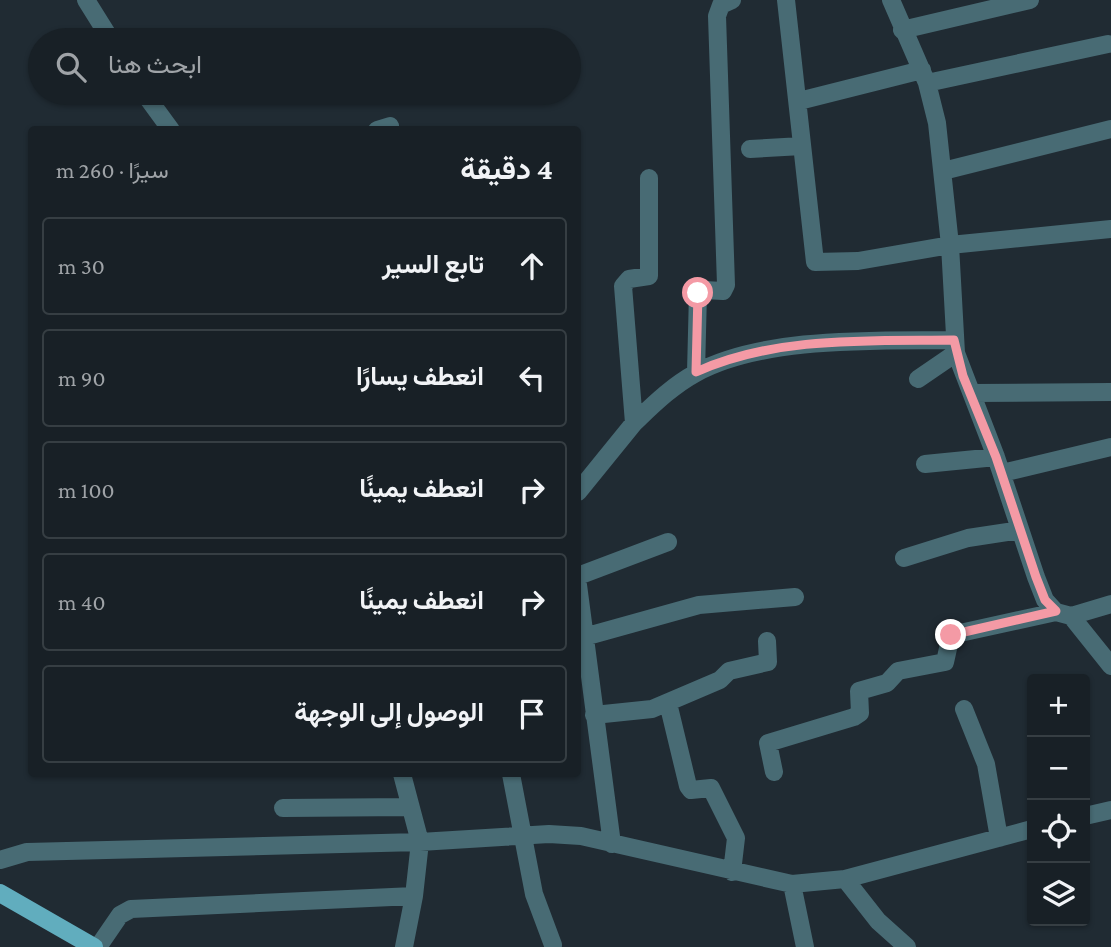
<!DOCTYPE html>
<html lang="ar">
<head>
<meta charset="utf-8">
<style>
  body { margin:0; font-family:"Crimson Pro",Vazirmatn,serif; background:#252d32; color:#f1f3f6; direction:rtl }
  .controls { position:absolute; right:21px; bottom:21px; display:grid; overflow:hidden; border-radius:7px; box-shadow:0 2px 5px #0004 }
  .controls button { width:63px; height:63px; display:grid; place-items:center; padding:0; border:0; border-bottom:2px solid #363e43; background:#182026; color:#f1f3f6; font:35px sans-serif }
  .stop { position:absolute; width:21px; height:21px; margin:-16px; border:5px solid #f49aa5; border-radius:50%; background:#fff }
  .stop.end { background:#f49aa5; border-color:#fff; box-shadow:0 2px 7px #0008 }
  .list { margin:0; padding:0; list-style:none }
  h2 { display:flex; justify-content:space-between; align-items:center; height:91px; margin:0; padding:0 28px; font-size:30px }
  h2 small { font-size:23px; font-weight:400; color:#9fa3a7 }
  .list li { display:grid; grid-template-columns:46px 1fr auto; gap:21px; align-items:center; box-sizing:border-box; height:98px; margin:0 14px 14px; padding:0 14px; border:2px solid #363e43; border-radius:7px }
  .list b { display:block; font-size:26px; white-space:nowrap }
  .list em { font-size:23px; font-style:normal; color:#9fa3a7 }
  .icon { flex:none; width:38px; height:38px; fill:none; stroke:currentColor; stroke-width:2; stroke-linecap:round; stroke-linejoin:round }
  .map { position:relative; flex:none; width:1111px; height:947px; overflow:hidden; direction:ltr }
  .search { position:absolute; background:#182026; box-shadow:0 2px 5px #0004; left:28px; top:28px; width:553px; height:77px; display:flex; align-items:center; gap:18px; box-sizing:border-box; padding:0 24px; border-radius:38px; color:#9fa3a7; font-size:26px }
  .panel { position:absolute; background:#182026; box-shadow:0 2px 5px #0004; left:28px; top:126px; width:553px; height:651px; border-radius:7px; direction:rtl }
  .map>svg:first-child { display:block }
</style>
</head>
<body>
<div class="map">
<svg width="1111" height="947" viewBox="0 0 1111 947">
  <rect width="100%" height="100%" fill="#202b33"/>
  <g fill="none" stroke-linecap="round" stroke-linejoin="round">
    <path stroke="#486b74" stroke-width="18" d="M 86,0 L 111,40
      M 786,0 L 815,262 L 858,261 L 950,245 L 1111,229
      M 891,0 L 927,83 L 937,123 L 950,245 L 956,353 L 996,457 L 1036,577 L 1045,600 L 1056,612 L 1071,616 L 1111,604
      M 902,30 L 1030,0
      M 927,83 L 1108,44
      M 144,93 L 171,130
      M 799,101 L 922,70
      M 377,130 L 390,126
      M 750,149 L 802,146
      M 943,171 L 1111,129
      M 649,178 L 649,276 L 629,279 L 623,286 L 634,423 C 653,405 672,386 696,373 C 763,336 878,341 954,340
      M 696,372 L 698,293 L 704,290 L 723,291 L 726,285 L 717,16 L 721,5 L 732,0
      M 918,379 L 956,353
      M 972,393 L 1111,392
      M 925,464 L 996,457
      M 1002,473 L 1111,447
      M 578,492 L 634,423
      M 904,558 L 968,538 L 1020,530
      M 578,576 L 668,542
      M 578,585 L 612,844
      M 1071,616 L 1111,666
      M 584,637 L 699,605 L 795,597
      M 668,703 L 688,786 L 691,790 L 711,788 L 736,838 L 732,872
      M 964,709 L 986,764 L 999,838
      M 594,715 L 652,709 L 720,680 L 729,671 L 768,662 L 767,641
      M 774,772 L 768,743 L 854,717 L 860,713 L 859,691 L 887,683 L 898,671 L 945,662 L 951,635 L 1056,612
      M 402,774 L 420,842 L 414,896 L 404,947
      M 511,774 L 534,894 L 553,945
      M 283,808 L 411,807
      M 1085,816 L 1111,810
      M 0,860 L 27,852 L 420,842 L 549,834 L 581,836 L 792,884 L 845,879 L 1032,829
      M 845,879 L 878,921 L 907,947
      M 792,884 L 805,947
      M 98,947 L 120,915 L 131,909 L 414,896"/>
    <path stroke="#61adbe" stroke-width="18" d="M 0,893 L 94,947"/>
  </g>
  <g fill="none" stroke-linecap="round" stroke-linejoin="round">
    <path stroke="#f49aa5" stroke-width="9" d="M 698,293 L 696,372 C 775,336 869,341 954,340 L 963,376 L 996,457 L 1036,577 L 1045,600 L 1056,611 L 951,635"/>
  </g>
</svg>
<div class="controls">
<button>+</button>
<button>−</button>
<button><svg class="icon" aria-label="locate" viewBox="0 0 24 24"><circle cx="12" cy="12" r="6"/><path d="M12 2v4M12 18v4M2 12h4M18 12h4"/></svg></button>
<button><svg class="icon" aria-label="layers" viewBox="0 0 24 24"><path d="M12 4l9 5-9 5-9-5zM3 14l9 5 9-5"/></svg></button>
</div>
<div class="stop" style="left:698px;top:293px"></div>
<div class="stop end" style="left:951px;top:635px"></div>
<div class="search"><svg class="icon" aria-label="search" viewBox="0 0 24 24"><circle cx="10" cy="10" r="6"/><path d="M15 15l6 6"/></svg>ابحث هنا</div>
<section class="panel">
<h2>4 دقيقة<small>سيرًا · 260 m</small></h2>
<ul class="list">
<li><svg class="icon" aria-label="ahead" viewBox="0 0 24 24"><path d="M12 20V5M6 11l6-6 6 6"/></svg><div><b>تابع السير</b></div><em>30 m</em></li>
<li><svg class="icon" aria-label="left" viewBox="0 0 24 24"><path d="M17 20v-9H6M10 6l-5 5 5 5"/></svg><div><b>انعطف يسارًا</b></div><em>90 m</em></li>
<li><svg class="icon" aria-label="right" viewBox="0 0 24 24"><path d="M7 20v-9h11M14 6l5 5-5 5"/></svg><div><b>انعطف يمينًا</b></div><em>100 m</em></li>
<li><svg class="icon" aria-label="right" viewBox="0 0 24 24"><path d="M7 20v-9h11M14 6l5 5-5 5"/></svg><div><b>انعطف يمينًا</b></div><em>40 m</em></li>
<li><svg class="icon" aria-label="arrive" viewBox="0 0 24 24"><path d="M6 21V4h12l-3 4 3 4H6"/></svg><div><b>الوصول إلى الوجهة</b></div></li>
</ul>
</section>
</div>
</body>
</html>
